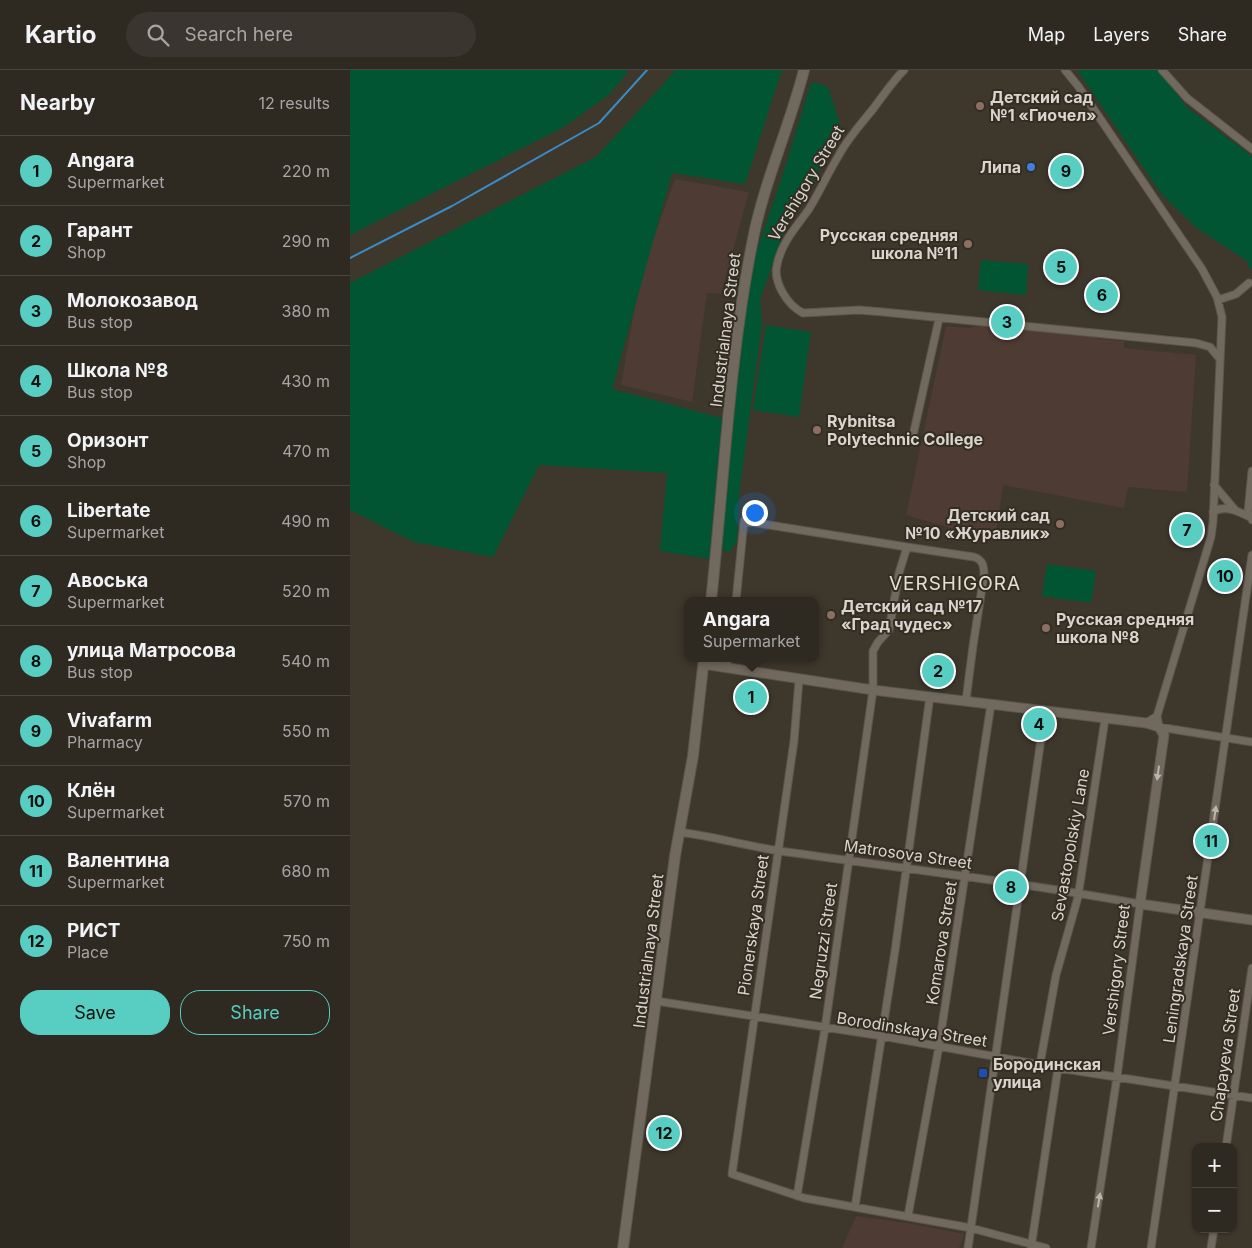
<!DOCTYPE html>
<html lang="en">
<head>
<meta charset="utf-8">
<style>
  body { margin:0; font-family:Inter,sans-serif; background:#3a352e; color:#f1f3f6 }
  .controls { position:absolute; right:15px; bottom:15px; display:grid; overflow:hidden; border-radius:10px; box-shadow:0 1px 4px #0004 }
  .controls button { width:45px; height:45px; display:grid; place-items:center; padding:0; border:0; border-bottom:1px solid #49453f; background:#2e2921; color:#f1f3f6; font:25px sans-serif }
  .you { position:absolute; left:404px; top:442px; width:18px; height:18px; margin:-12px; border:4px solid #fff; border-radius:50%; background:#1a73e8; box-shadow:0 0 0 8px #1a73e833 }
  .badge { display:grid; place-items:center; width:32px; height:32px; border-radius:50%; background:#57cec1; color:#111; font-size:16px; font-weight:700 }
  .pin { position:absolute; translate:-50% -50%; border:2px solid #fff; box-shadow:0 1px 5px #0006 }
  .popup { position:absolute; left:334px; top:527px; width:135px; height:65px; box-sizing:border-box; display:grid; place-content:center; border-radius:10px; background:#2e2921; filter:drop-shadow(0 1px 4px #0005); font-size:16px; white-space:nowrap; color:#a7a6a5 }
  .popup b { font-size:19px; color:#f1f3f6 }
  .popup::after { content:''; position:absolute; left:50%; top:100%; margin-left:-10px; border:10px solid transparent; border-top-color:#2e2921 }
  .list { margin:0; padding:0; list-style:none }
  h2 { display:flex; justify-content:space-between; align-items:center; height:65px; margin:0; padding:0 20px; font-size:21px }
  h2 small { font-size:16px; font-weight:400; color:#a7a6a5 }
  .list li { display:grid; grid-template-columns:32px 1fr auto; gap:15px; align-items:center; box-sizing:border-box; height:70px; padding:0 20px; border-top:1px solid #49453f }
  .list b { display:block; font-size:19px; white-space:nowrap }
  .list p { margin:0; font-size:16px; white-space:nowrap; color:#a7a6a5 }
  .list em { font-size:16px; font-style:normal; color:#a7a6a5 }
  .actions { display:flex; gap:10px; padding:15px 20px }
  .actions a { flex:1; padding:11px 0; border:1px solid #57cec1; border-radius:20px; text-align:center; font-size:18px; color:#57cec1 }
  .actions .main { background:#57cec1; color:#111 }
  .icon { flex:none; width:28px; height:28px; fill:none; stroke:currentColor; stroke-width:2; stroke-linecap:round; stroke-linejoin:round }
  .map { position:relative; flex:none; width:902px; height:1178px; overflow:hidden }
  header { display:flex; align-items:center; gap:30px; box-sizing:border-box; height:70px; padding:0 25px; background:#2e2921; border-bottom:1px solid #49453f }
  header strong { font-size:24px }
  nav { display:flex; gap:28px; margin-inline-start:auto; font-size:18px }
  .search { width:350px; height:45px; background:#3a352e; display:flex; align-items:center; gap:12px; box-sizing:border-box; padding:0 18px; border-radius:28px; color:#a7a6a5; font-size:19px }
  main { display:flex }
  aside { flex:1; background:#2e2921 }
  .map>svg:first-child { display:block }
</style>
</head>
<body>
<header>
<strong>Kartio</strong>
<div class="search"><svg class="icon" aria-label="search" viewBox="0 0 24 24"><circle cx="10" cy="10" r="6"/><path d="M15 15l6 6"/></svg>Search here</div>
<nav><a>Map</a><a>Layers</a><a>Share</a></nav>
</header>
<main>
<aside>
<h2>Nearby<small>12 results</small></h2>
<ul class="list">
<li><span class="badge">1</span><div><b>Angara</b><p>Supermarket</p></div><em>220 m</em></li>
<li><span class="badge">2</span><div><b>Гарант</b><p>Shop</p></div><em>290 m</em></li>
<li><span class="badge">3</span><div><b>Молокозавод</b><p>Bus stop</p></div><em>380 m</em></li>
<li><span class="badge">4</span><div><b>Школа №8</b><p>Bus stop</p></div><em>430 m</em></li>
<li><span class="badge">5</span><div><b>Оризонт</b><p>Shop</p></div><em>470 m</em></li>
<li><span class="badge">6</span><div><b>Libertate</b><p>Supermarket</p></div><em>490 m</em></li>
<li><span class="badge">7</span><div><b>Авоська</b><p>Supermarket</p></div><em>520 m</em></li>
<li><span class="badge">8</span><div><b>улица Матросова</b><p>Bus stop</p></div><em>540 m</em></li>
<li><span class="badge">9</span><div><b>Vivafarm</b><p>Pharmacy</p></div><em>550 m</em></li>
<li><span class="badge">10</span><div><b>Клён</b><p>Supermarket</p></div><em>570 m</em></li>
<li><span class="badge">11</span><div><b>Валентина</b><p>Supermarket</p></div><em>680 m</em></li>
<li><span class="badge">12</span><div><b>РИСТ</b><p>Place</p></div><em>750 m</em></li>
</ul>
<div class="actions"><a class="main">Save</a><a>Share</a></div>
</aside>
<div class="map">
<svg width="902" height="1178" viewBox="0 0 902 1178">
  <rect width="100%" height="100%" fill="#3e372c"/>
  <path fill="#4e3b33" d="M 325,109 L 399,122 L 371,224 L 357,223 L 342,332 L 271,315 L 291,202 Z
    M 596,256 L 618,258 L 630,256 L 744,267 L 748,269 L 774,271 L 774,278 L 846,285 L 837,422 L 778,417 L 774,438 L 653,415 L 645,471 L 556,445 Z
    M 506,1146 L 557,1153 L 615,1164 L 609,1178 L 492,1178 Z"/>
  <path fill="#015533" d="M 0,0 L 279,0 L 261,23 L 214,57 L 0,165 Z
    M 326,0 L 432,0 L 395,114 L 322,103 L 262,319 L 372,348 L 359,489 L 310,481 L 317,403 L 189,395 L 143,487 L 64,472 L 0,440 L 0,213 L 246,87 Z
    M 727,0 L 808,0 L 837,37 L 880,70 L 896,81 L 902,87 L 902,201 L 896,190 L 848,159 L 812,125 Z
    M 464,12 L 478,17 L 490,54 L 461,117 L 450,136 L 439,149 L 410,229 L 412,254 L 389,425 L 387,471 L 381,480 L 376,482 L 373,480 L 371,462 L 385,318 L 394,244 L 405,186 L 431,110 L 460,16 Z
    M 631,190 L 678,194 L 676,225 L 628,220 Z
    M 416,255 L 461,262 L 449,347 L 403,340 Z
    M 697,494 L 746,501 L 741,533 L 692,526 Z"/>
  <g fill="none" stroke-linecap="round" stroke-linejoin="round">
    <path stroke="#3a8bc9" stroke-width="2" d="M 0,188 L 102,136 L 249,53 L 297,0"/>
    <g stroke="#5a554c" stroke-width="9">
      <path id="minor" d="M 554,0 C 542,12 533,26 523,39 C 511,54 498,68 489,85 C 478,103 470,121 459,139 C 447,156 431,173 427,195 C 423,212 437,235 453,243 L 509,240 L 533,242 L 846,273 L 860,277 L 870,289
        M 715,0 L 728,16 L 852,199 L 867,227 L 872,247 L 863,452 L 861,467 L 807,646 L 796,653
        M 812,0 L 837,28 L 902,79
        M 868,230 L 886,224 L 899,213
        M 554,369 L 562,370 L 589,249
        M 902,401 L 898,442 L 902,450
        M 864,415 L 885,440
        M 863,442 C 875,434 889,442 900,447
        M 386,531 L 394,451 L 557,477
        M 376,597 L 378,588
        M 449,610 L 444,671 L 382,1104 L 454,1128 L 621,1158 L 696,1178
        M 807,646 L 809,657 L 902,672
        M 329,762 C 363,766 396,776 430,781 C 550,798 670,812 790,834 L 767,1007 L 741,1178
        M 306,931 L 532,966 L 708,998 L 902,1028
        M 690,994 L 706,905 L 728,827 L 755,649
        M 876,1077 L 902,898
        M 447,1126 L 475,958 L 523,620 L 523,581 L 528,572 L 539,560 L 549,503 L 557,477 L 624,487 C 633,490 634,496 634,505 L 623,576 L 616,630
        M 505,1137 L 545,881 L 580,626
        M 558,1146 L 589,976 L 641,634
        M 618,1178 L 694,648 L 694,640
        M 681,1178 L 708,998
        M 801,1178 L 902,485
        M 861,1178 L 864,1159"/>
    </g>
    <g stroke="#5a554c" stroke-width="11">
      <path id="tertiary" d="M 353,594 L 523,620 L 796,653 L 809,657 L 814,665 L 790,834 L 902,850"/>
    </g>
    <g stroke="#5a554c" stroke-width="12">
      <path id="secondary" d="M 361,531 C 374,412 379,290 402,174 C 413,114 439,59 454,0
        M 273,1178 L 325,786 L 343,686 L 354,588"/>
    </g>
    <use href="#minor" stroke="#71695d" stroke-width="7"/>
    <use href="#tertiary" stroke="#71695d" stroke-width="9"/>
    <use href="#secondary" stroke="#71695d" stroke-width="10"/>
  </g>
  <defs><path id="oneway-solid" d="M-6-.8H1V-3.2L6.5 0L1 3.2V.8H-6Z" transform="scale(1.25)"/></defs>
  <g fill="#bab5ac">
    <use href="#oneway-solid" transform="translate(808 703) rotate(98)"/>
    <use href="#oneway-solid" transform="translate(865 743) rotate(-82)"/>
    <use href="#oneway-solid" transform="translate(749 1130) rotate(-81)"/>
  </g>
  <g fill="#8d6e63" stroke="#332d22" stroke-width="2">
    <circle cx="630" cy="36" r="5"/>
    <circle cx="618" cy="174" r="5"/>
    <circle cx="467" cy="360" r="5"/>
    <circle cx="710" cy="454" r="5"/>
    <circle cx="481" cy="545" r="5"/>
    <circle cx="696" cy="558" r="5"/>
  </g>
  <circle fill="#3f7fe0" stroke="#332d22" stroke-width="2" cx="681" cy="97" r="5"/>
  <rect fill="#1a4fb4" stroke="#332d22" stroke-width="2" x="628" y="998" width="10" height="10" rx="2.5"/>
  <g text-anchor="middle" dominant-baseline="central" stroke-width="4" stroke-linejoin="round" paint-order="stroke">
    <g font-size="16" font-weight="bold" fill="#d9d5ce" stroke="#332d22" text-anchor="start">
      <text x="640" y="27">Детский сад<tspan x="640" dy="18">№1 «Гиочел»</tspan></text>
      <text x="671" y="97" text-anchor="end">Липа</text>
      <text x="608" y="165" text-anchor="end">Русская средняя<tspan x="608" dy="18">школа №11</tspan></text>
      <text x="477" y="351">Rybnitsa<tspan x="477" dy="18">Polytechnic College</tspan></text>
      <text x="700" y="445" text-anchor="end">Детский сад<tspan x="700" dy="18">№10 «Журавлик»</tspan></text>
      <text x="491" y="536">Детский сад №17<tspan x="491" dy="18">«Град чудес»</tspan></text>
      <text x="706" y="549">Русская средняя<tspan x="706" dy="18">школа №8</tspan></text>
      <text x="643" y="994">Бородинская<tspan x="643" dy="18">улица</tspan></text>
    </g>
    <g font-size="16" fill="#d9d5ce" stroke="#332d22">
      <text transform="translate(456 113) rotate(-59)">Vershigory Street</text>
      <text transform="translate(375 260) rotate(-83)">Industrialnaya Street</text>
      <text transform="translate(720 775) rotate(-80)">Sevastopolskiy Lane</text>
      <text transform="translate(558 784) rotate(8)">Matrosova Street</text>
      <text transform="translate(403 855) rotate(-82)">Pionerskaya Street</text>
      <text transform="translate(473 871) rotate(-82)">Negruzzi Street</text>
      <text transform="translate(591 873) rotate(-81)">Komarova Street</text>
      <text transform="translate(298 881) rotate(-83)">Industrialnaya Street</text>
      <text transform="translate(830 889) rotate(-82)">Leningradskaya Street</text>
      <text transform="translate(766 900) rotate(-83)">Vershigory Street</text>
      <text transform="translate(562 959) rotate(9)">Borodinskaya Street</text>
      <text transform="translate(875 985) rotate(-82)">Chapayeva Street</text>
    </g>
    <g font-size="19" letter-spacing="1" fill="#e7ded0" stroke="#332d22">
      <text x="605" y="513">VERSHIGORA</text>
    </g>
  </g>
</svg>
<div class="controls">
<button>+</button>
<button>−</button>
</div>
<div class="you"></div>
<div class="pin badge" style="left:401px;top:627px">1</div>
<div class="popup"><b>Angara</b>Supermarket</div>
<div class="pin badge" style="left:588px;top:601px">2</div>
<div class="pin badge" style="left:657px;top:252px">3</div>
<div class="pin badge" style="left:689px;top:654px">4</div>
<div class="pin badge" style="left:711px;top:197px">5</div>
<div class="pin badge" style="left:752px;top:225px">6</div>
<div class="pin badge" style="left:837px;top:460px">7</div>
<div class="pin badge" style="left:661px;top:817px">8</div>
<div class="pin badge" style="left:716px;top:101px">9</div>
<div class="pin badge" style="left:875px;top:506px">10</div>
<div class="pin badge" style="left:861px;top:771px">11</div>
<div class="pin badge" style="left:314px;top:1063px">12</div>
</div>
</main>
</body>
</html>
